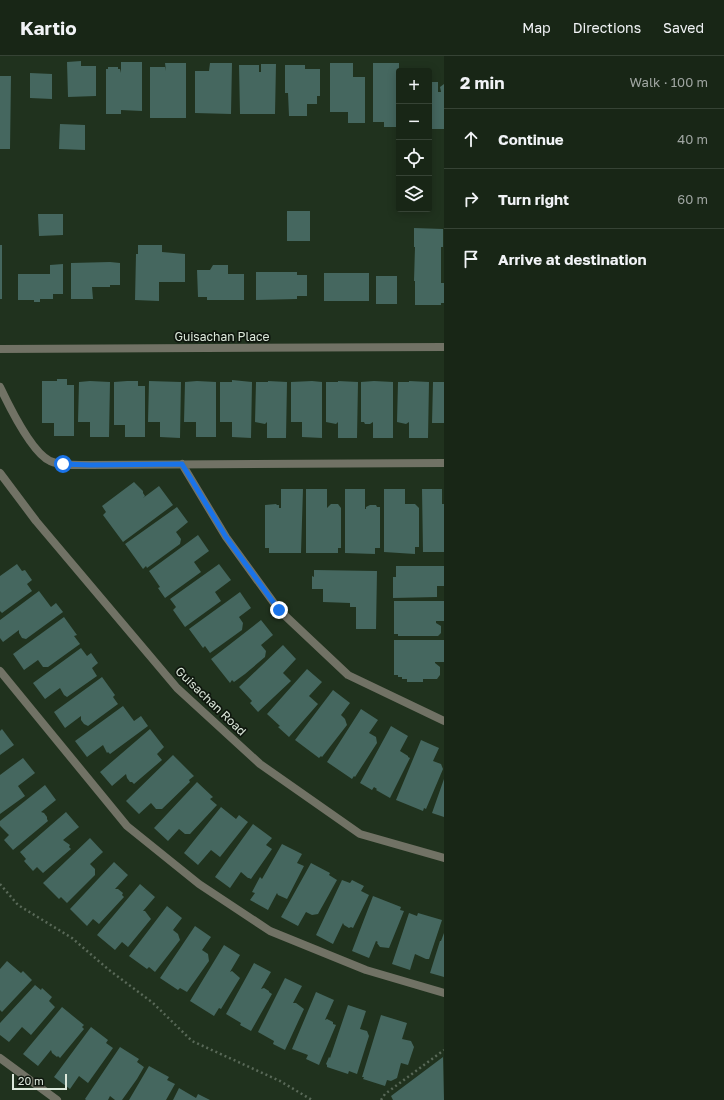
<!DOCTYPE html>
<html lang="en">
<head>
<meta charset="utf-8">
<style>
  body { margin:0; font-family:"Golos Text",sans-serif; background:#253223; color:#f1f3f6 }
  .controls { position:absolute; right:12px; top:12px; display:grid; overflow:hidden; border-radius:4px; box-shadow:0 2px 10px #0003 }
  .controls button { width:36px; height:36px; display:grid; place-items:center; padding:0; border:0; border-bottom:1px solid #364335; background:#182616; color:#f1f3f6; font:20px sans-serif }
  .scale { position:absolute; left:12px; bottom:10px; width:55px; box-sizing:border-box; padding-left:4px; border:2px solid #dce8db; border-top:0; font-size:11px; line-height:14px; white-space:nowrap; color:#dce8db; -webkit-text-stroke:3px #0f170e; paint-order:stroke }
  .stop { position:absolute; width:12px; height:12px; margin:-9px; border:3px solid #1a73e8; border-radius:50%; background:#fff }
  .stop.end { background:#1a73e8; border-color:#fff; box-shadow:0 1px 4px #0008 }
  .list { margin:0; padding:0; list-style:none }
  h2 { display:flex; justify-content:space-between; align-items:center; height:52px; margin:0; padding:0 16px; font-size:17px }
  h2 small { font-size:13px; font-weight:400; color:#9fa5a1 }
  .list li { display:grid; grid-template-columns:26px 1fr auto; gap:12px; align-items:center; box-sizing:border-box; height:60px; padding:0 16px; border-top:1px solid #364335 }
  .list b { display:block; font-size:15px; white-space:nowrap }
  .list em { font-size:13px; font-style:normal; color:#9fa5a1 }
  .icon { flex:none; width:22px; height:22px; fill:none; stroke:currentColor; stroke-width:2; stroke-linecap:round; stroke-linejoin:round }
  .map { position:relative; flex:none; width:444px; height:1044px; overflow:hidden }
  header { display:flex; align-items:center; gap:24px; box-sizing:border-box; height:56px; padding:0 20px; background:#182616; border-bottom:1px solid #364335 }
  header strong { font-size:19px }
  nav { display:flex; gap:22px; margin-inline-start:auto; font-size:14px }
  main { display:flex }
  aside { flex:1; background:#182616 }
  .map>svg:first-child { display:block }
</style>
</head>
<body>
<header>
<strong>Kartio</strong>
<nav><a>Map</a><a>Directions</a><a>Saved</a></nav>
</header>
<main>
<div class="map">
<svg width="444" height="1044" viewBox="0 0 444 1044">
  <rect width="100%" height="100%" fill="#20321e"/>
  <path fill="#45675f" d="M 81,5 L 81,10 L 96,10 L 96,40 L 68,41 L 67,6 Z
    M 121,6 L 142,6 L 142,55 L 121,54 L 121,58 L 106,58 L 106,13 L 108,13 L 108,11 L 118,11 L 118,13 L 120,13 L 121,17 Z
    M 165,7 L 186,7 L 186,62 L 150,62 L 150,11 L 165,11 L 166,15 Z
    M 210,7 L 232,7 L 231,58 L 195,57 L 195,15 L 209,15 Z
    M 330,7 L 353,7 L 353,21 L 365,21 L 365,67 L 348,67 L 348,56 L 330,56 Z
    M 373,7 L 399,7 L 399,71 L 384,71 L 384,66 L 373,66 Z
    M 261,8 L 276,8 L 275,58 L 240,58 L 239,9 L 259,9 L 259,16 L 261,16 Z
    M 285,9 L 305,9 L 305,13 L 320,13 L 320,40 L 317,40 L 317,48 L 307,48 L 307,60 L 289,60 L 288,37 L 285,37 Z
    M 30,17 L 52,18 L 52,43 L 30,42 Z
    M 0,20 L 11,20 L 10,93 L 0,93 Z
    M 429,26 L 438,26 L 438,36 L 441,36 L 440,31 L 444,28 L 444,73 L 429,73 Z
    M 60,68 L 85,69 L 85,94 L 59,93 Z
    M 287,155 L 310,155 L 310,185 L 287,185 Z
    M 38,158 L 63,158 L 63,179 L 39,180 Z
    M 414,172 L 443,173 L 443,191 L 441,191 L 441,227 L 444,227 L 444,247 L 441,247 L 441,249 L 415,249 L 415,225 L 414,225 L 415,191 L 414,191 Z
    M 0,189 L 2,189 L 2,243 L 0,243 Z
    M 138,189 L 162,189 L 162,196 L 185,198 L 185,226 L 159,226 L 159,245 L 135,244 L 136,198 L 138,198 Z
    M 110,206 L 120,207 L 120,229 L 110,229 L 110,231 L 92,231 L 93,243 L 71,243 L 71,207 Z
    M 63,208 L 63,238 L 53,238 L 53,243 L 40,243 L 40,246 L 34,246 L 34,244 L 18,244 L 18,218 L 50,218 L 50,209 Z
    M 213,209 L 228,209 L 228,218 L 244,218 L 244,244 L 207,244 L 207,241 L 198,241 L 197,214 L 210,214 Z
    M 256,216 L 297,216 L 297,219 L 307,219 L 307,240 L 297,240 L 297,243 L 256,244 Z
    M 324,217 L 369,217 L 369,245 L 324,245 Z
    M 376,220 L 397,220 L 397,248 L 376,248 Z
    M 57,323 L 67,323 L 67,329 L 74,329 L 74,380 L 54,380 L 54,367 L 42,367 L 42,325 L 57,325 Z
    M 232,324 L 252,326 L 251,382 L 232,381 L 232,366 L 220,366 L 220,326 L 232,326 Z
    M 90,325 L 110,326 L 109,381 L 90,381 L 90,366 L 78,366 L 79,326 Z
    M 127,325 L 138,325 L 138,330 L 145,330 L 145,381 L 125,381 L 125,369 L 114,369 L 114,326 Z
    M 149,325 L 181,326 L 180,382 L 160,381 L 160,366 L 148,366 Z
    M 197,325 L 216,326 L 216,381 L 196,381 L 196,366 L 184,366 L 185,326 Z
    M 268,325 L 287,326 L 286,382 L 267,382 L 267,366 L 265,368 L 255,366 L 256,326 L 268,326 Z
    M 312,325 L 322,326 L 322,382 L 302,381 L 302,366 L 291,366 L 291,326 Z
    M 338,325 L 358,326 L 357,382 L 338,382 L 338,366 L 336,368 L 326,366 L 326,326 L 338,326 Z
    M 374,325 L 393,326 L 393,382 L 373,382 L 373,366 L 370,368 L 365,368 L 364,366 L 361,366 L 361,326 Z
    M 409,325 L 429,326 L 428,382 L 409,382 L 409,366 L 406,368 L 397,366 L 398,326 L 409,326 Z
    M 433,326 L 444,326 L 444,367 L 432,367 Z
    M 134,426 L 143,435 L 143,437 L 145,440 L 143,442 L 159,430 L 173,449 L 123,486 L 103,459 L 106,456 L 102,450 Z
    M 281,433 L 303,433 L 301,497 L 269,497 L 269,492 L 265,492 L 265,449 L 276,448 L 277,449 L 279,449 L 279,452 L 281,452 Z
    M 306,433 L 327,433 L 327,452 L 331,448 L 338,448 L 341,452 L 341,492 L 338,492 L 338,497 L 306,497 Z
    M 345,433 L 365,433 L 365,453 L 366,453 L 366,451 L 370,449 L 376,449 L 377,451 L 380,451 L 380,492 L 375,492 L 375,498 L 345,497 Z
    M 384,433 L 405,433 L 405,448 L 415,448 L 419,452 L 419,491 L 415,491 L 415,498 L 384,496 Z
    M 422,433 L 442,433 L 442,448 L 444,448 L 444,496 L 423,496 Z
    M 177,451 L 188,466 L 176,476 L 181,483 L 180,488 L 147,512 L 146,510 L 143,513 L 125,488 Z
    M 198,479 L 209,495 L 194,506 L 201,516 L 165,542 L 158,532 L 160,531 L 149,515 Z
    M 17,508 L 22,515 L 25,514 L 32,524 L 27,528 L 32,535 L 2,557 L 0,555 L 0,520 Z
    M 219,508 L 231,524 L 215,536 L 221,545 L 185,571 L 173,554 L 176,551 L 170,543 Z
    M 396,510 L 444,510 L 444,530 L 437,530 L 437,541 L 393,542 L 393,521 L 396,521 Z
    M 314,514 L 377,515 L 376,573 L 356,573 L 356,551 L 350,551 L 350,547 L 323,546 L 323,533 L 312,533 L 312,520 L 314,521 Z
    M 39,535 L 51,551 L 56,547 L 63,556 L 26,583 L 22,582 L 19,577 L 19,574 L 3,586 L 0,582 L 0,564 Z
    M 240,536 L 251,552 L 239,561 L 243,567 L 242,574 L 210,597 L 205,590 L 203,592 L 189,573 Z
    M 394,545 L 444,545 L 444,565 L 436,565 L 436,567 L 441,570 L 441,577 L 438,580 L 398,580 L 398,578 L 394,578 Z
    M 64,561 L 77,579 L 74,580 L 80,588 L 48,611 L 43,611 L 38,604 L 24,614 L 13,598 Z
    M 261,564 L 273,579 L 261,589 L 266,595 L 265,601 L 245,618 L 234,626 L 232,624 L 230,627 L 211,603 Z
    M 394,584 L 444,584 L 444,606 L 435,606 L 435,607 L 440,611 L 440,619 L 437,623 L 423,623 L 423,626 L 407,626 L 407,623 L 402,623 L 402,621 L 398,621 L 398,619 L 394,619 Z
    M 283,589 L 296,603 L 283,617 L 291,625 L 258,656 L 250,647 L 252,645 L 239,631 Z
    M 81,592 L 87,600 L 91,597 L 98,607 L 92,612 L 97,620 L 67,641 L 64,639 L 60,632 L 45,643 L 33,627 Z
    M 307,613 L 322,626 L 309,640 L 318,648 L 289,681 L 278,671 L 280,670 L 267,658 Z
    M 102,621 L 115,639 L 113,641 L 118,648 L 88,670 L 84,668 L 81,664 L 81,660 L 65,672 L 54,656 Z
    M 333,634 L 350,647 L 341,659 L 345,663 L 347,669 L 322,701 L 321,700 L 319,702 L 295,684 Z
    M 123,650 L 134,665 L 141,660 L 148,670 L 110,698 L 108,696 L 107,697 L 103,689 L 87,701 L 75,685 Z
    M 361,653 L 378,664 L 369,677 L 376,681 L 377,687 L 355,721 L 354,720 L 352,723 L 327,706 Z
    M 391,670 L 408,680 L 400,695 L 408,700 L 408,701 L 410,702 L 390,742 L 376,734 L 377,733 L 374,731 L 372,734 L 360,727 Z
    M 2,673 L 14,689 L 0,699 L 0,675 Z
    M 150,673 L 164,691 L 157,698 L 162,704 L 134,728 L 132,726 L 130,726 L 127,722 L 126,718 L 112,730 L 100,716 Z
    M 421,684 L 439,692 L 433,705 L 441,708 L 443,713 L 426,753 L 424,752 L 423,755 L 396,744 Z
    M 173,699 L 194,720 L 189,724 L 190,726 L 162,753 L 156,753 L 151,747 L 139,758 L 126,745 Z
    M 23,702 L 35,717 L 18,730 L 25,740 L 0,758 L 0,719 Z
    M 444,723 L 444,761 L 432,757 Z
    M 197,726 L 213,741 L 210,743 L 217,749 L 190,778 L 185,778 L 179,773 L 168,785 L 154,772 Z
    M 45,729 L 56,744 L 41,756 L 44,757 L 47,761 L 47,763 L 48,765 L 13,794 L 4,784 L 9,779 L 0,770 L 0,765 Z
    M 221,751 L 236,763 L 239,759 L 248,766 L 220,801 L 211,794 L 198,809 L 184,797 Z
    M 66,756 L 79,771 L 63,784 L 70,789 L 69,791 L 71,793 L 43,817 L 37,811 L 33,815 L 24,805 L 26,803 L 20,796 Z
    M 253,768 L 272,782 L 266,789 L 272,793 L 251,823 L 249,822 L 248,822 L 241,816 L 230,832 L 215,821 Z
    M 90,782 L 103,796 L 90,808 L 95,813 L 95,819 L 67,847 L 61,841 L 59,843 L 43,827 Z
    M 282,788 L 302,798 L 297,807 L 304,810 L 287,843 L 278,839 L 277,837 L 268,854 L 250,844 L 255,837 L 252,836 L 260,821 L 262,823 Z
    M 114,806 L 128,819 L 115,833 L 118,833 L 123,837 L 122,839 L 124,841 L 99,868 L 93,863 L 87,870 L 70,853 Z
    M 311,807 L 330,817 L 329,819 L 337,824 L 318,858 L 312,859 L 306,856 L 298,870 L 281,861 Z
    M 342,824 L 350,827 L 352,824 L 364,830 L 361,835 L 369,839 L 353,872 L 351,871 L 349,872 L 344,869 L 343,867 L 333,888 L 316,879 Z
    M 140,828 L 155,841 L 143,855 L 145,855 L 151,863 L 128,891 L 122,886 L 115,894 L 97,879 Z
    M 373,840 L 401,851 L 400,854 L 404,855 L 389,892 L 380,891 L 377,887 L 378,886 L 376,885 L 369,902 L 352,895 Z
    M 167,850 L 182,862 L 173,874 L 178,878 L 180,884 L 155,916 L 149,911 L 147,913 L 129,900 Z
    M 409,857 L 417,860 L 418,857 L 442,864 L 429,903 L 426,903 L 415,898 L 410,914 L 392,908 Z
    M 195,870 L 211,881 L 202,894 L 208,898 L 209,905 L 187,936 L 180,932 L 178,934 L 160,922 Z
    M 444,877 L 444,921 L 430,917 L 440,885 L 441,885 Z
    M 224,889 L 240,899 L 230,916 L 232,915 L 240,922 L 221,953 L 219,952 L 214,960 L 190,945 Z
    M 7,905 L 21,917 L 23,915 L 32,924 L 2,956 L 0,954 L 0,913 Z
    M 254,907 L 271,916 L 261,933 L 264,932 L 269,935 L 269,936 L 272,938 L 251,975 L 240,969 L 241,967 L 226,958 Z
    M 285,922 L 302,930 L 293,947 L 296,947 L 304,953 L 285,994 L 273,988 L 274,985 L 258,976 Z
    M 35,929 L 41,934 L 42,932 L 52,941 L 49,945 L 55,951 L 31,979 L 22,971 L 9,986 L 0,979 L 0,967 Z
    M 316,936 L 334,944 L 325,964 L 327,963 L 333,966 L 333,968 L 336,969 L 319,1009 L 306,1003 L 308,999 L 292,993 Z
    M 348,949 L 366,955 L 360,973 L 367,975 L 369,980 L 357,1018 L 349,1015 L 348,1018 L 327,1011 L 327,1009 L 326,1008 L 329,1001 L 330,1002 Z
    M 62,951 L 84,969 L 82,971 L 84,973 L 60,1002 L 58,1000 L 57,1001 L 52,997 L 51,994 L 38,1010 L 23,998 Z
    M 381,959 L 407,967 L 402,983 L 411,985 L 414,991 L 408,1009 L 401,1007 L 397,1022 L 391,1025 L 387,1024 L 385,1030 L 363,1023 L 364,1021 L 362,1021 Z
    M 91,971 L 108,984 L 106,987 L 113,992 L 88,1027 L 79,1020 L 70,1033 L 54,1021 Z
    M 120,991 L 139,1003 L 137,1006 L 144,1011 L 137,1023 L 122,1044 L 115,1044 L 110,1040 L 108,1044 L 86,1044 L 85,1043 Z
    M 443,1001 L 444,1044 L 393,1044 L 391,1040 Z
    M 149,1010 L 169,1021 L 167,1024 L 175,1028 L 166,1044 L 129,1044 Z
    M 179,1032 L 196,1042 L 198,1038 L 210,1044 L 173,1044 Z"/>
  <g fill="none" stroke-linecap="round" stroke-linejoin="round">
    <path stroke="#596958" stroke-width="2.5" stroke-dasharray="2 3" stroke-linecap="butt" d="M 0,828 L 18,849 L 72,882 L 109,914 L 153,947 L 192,985 L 280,1025 L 312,1044
      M 381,1044 L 385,1038 L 444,994"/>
    <path stroke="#717265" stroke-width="8" d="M 0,293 L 444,291
      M 0,331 C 9,350 31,396 50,405 C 62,410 77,409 90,409 L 444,407
      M 182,408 L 226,481 L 279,554 L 348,619 L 444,665
      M 0,615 L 127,770 L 199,828 L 270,875 L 366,914 L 444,937
      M 0,1002 L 57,1044"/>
    <path stroke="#717265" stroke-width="8" d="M 0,417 L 36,465 L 177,632 L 260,708 L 360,778 L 444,802"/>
  </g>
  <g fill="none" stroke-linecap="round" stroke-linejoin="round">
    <path stroke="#1a73e8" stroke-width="5" d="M 63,408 L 90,409 L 182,408 L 226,481 L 279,554"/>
  </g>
  <g text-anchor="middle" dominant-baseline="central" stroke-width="3.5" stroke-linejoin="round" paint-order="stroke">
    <g font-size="12" fill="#dce8db" stroke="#0f170e">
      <text x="222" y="280">Guisachan Place</text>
      <text transform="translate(211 645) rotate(44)">Guisachan Road</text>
    </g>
  </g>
</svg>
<div class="controls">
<button>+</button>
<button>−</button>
<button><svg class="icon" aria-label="locate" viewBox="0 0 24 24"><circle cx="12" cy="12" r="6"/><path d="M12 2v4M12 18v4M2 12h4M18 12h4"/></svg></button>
<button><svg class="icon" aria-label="layers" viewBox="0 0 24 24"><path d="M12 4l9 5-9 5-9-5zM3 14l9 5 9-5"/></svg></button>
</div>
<div class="scale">20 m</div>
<div class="stop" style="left:63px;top:408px"></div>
<div class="stop end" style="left:279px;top:554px"></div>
</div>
<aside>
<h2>2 min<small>Walk · 100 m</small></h2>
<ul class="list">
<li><svg class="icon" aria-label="ahead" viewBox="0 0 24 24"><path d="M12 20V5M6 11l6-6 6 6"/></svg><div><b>Continue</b></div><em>40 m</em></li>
<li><svg class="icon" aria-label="right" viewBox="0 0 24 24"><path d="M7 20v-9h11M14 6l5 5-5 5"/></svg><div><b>Turn right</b></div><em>60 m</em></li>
<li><svg class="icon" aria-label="arrive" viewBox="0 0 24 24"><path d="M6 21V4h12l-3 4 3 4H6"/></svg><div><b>Arrive at destination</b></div></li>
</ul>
</aside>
</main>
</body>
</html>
